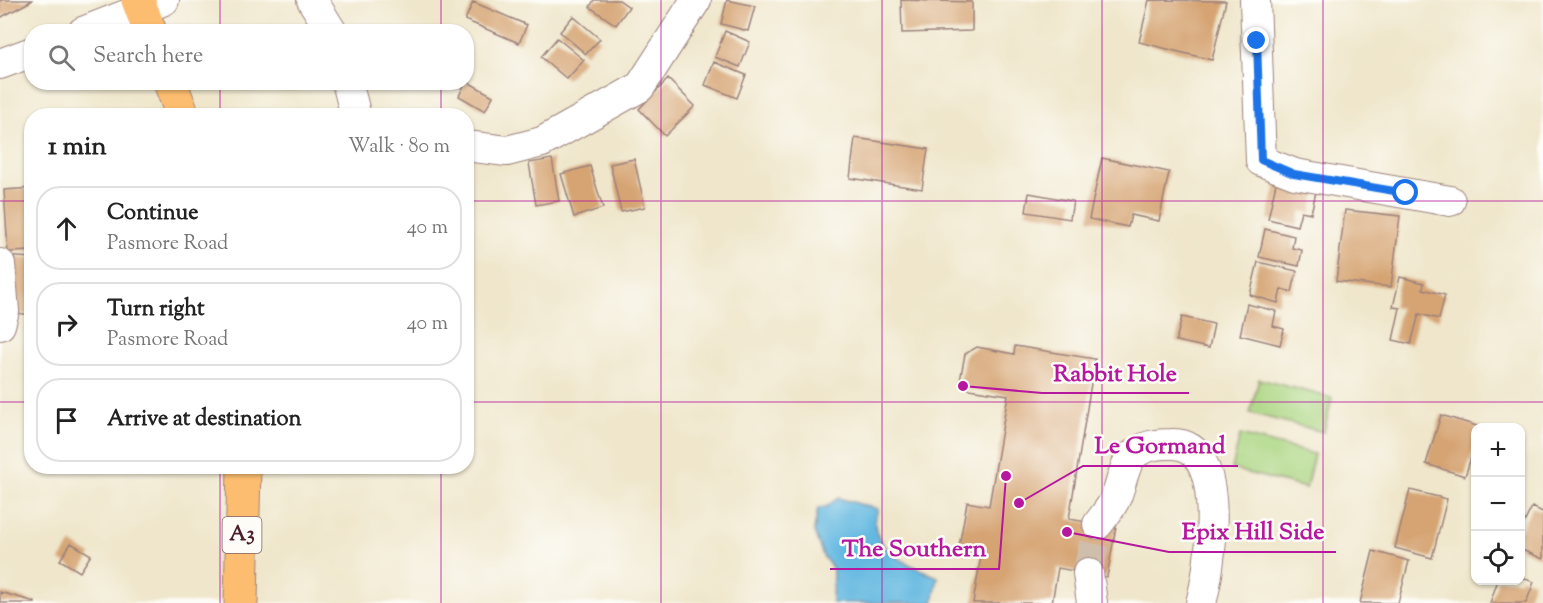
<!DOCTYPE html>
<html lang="en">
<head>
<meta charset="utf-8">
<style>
  body { margin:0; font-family:"Sorts Mill Goudy",serif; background:#f6f6f6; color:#222 }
  .controls { position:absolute; right:18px; bottom:18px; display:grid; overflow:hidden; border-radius:12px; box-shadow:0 2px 4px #0004 }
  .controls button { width:54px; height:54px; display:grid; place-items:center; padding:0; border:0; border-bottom:2px solid #e0e0e0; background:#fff; color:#222; font:30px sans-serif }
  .stop { position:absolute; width:18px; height:18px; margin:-14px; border:4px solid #1a73e8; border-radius:50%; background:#fff }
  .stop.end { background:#1a73e8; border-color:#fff; box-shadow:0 2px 6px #0008 }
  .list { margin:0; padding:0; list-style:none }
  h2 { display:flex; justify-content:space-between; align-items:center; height:78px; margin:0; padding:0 24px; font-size:26px }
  h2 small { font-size:20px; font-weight:400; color:#767676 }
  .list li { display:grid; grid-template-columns:39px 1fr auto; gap:18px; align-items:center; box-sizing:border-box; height:84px; margin:0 12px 12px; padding:0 12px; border:2px solid #e0e0e0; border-radius:24px }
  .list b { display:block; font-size:22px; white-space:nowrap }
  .list p { margin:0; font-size:20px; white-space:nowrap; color:#767676 }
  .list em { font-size:20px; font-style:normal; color:#767676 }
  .icon { flex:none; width:33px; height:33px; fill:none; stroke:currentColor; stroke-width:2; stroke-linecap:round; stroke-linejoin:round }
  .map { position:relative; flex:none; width:1543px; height:603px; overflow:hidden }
  .search { position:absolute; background:#fff; box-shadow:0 2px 4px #0004; left:24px; top:24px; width:450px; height:66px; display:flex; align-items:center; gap:15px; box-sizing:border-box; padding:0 21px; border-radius:24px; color:#767676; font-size:22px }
  .panel { position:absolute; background:#fff; box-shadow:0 2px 4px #0004; left:24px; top:108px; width:450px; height:366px; border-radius:24px }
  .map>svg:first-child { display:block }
</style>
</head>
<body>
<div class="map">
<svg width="1543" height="603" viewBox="0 0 1543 603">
  <rect width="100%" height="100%" fill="#fdfcf7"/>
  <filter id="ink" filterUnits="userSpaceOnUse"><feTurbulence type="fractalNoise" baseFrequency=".0167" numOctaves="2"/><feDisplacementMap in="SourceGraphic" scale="12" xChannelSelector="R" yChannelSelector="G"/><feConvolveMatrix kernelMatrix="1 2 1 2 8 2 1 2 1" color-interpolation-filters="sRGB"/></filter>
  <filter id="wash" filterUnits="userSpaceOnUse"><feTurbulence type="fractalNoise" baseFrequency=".008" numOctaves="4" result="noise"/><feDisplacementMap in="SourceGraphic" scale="24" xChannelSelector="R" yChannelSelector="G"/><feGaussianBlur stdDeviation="1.35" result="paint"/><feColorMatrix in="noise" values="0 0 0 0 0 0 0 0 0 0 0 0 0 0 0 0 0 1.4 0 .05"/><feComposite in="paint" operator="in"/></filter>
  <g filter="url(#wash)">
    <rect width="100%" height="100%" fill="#efe6cb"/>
    <path fill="#abd682" stroke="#7a7a56" stroke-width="1.5" d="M 1259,379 L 1332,398 L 1324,432 L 1250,413 Z
      M 1240,435 L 1314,454 L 1306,488 L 1232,469 Z"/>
    <path fill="#65b9e1" stroke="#586c86" stroke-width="1.5" d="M 838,498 L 878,509 C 863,548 910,566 938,577 L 933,603 L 832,603 L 833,569 L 823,556 L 814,531 L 818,508 L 826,507 Z"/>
    <g id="blocks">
      <path fill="#d6a473" d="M 0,0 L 33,0 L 0,18 Z
        M 594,0 L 619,0 L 629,7 L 616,25 L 590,7 Z
        M 727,0 L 755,6 L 748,31 L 721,24 Z
        M 901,0 L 972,2 L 972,31 L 902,33 Z
        M 1149,0 L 1226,1 L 1212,60 L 1139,42 Z
        M 473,2 L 527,25 L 519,43 L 465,20 Z
        M 573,16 L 600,39 L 586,54 L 560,32 Z
        M 725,31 L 750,42 L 740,67 L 715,57 Z
        M 557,38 L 584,60 L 567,79 L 541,57 Z
        M 714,62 L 746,75 L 737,98 L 705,85 Z
        M 668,79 L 695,106 L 665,136 L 639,109 Z
        M 466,81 L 493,96 L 485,111 L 459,96 Z
        M 855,138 L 928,149 L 922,189 L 850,178 Z
        M 1102,158 L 1169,172 L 1159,221 L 1131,215 L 1128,227 L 1089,219 Z
        M 552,159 L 559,201 L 536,205 L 529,163 Z
        M 634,159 L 645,207 L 621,212 L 610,164 Z
        M 590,166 L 603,208 L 574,217 L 561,174 Z
        M 1276,183 L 1316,192 L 1311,213 L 1301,211 L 1297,226 L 1268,219 Z
        M 32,188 L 32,251 L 8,252 L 4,190 Z
        M 1029,193 L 1073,201 L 1070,219 L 1026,212 Z
        M 1345,210 L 1400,216 L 1391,287 L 1336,281 Z
        M 1265,229 L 1294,236 L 1292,248 L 1302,250 L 1299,266 L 1259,257 Z
        M 5,256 L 32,258 L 32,315 L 0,311 Z
        M 1258,262 L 1297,271 L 1292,292 L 1281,289 L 1278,303 L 1250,295 Z
        M 1400,277 L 1424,283 L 1423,289 L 1445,295 L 1439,319 L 1419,314 L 1411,344 L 1393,340 L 1400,308 L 1393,307 Z
        M 1247,304 L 1276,311 L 1273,326 L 1284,329 L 1280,345 L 1240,335 Z
        M 1182,317 L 1214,324 L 1209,348 L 1176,341 Z
        M 1015,346 L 1095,359 L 1069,519 L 1116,527 L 1107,577 L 1058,568 L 1052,603 L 973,603 L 981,556 L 958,552 L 967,502 L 989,506 L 1008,395 L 969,389 L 960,381 L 965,354 L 977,347 L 1014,354 Z
        M 1441,415 L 1480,427 L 1476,428 L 1476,442 L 1465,476 L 1426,464 Z
        M 1410,490 L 1447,499 L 1432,558 L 1395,548 Z
        M 1532,507 L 1543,512 L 1543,559 L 1520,549 L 1520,531 Z
        M 71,543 L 91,555 L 80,572 L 60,560 Z
        M 1373,551 L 1409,561 L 1398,603 L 1360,603 Z
        M 1520,577 L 1534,582 L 1526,603 L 1490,603 L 1498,580 L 1520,580 Z
        M 0,592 L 35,602 L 35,603 L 0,603 Z"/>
    </g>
  </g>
  <g filter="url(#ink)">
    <use href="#blocks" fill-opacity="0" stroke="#9c827b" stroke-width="1.5"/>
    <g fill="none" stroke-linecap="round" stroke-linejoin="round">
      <path stroke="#cebeab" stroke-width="30" stroke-dasharray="30 15" stroke-linecap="butt" d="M 1088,573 L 1098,524"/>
      <g stroke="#9c827b" stroke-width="32">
        <path id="minor" d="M 312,0 L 332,32
          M 1255,0 L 1261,161 L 1295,174 L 1450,201
          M 83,32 L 164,0
          M 0,64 L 32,52
          M 347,82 L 356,116
          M 466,146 L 507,151 L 542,142 L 640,87 L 696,0
          M 0,264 L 4,311 L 0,325
          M 1098,524 C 1104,516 1112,507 1116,497 C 1121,486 1124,464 1133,455 C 1144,445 1158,444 1172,444 C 1230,441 1210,571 1201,603
          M 1088,573 L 1092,603"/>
      </g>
      <g stroke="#9c827b" stroke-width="35">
        <path id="major" d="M 138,0 L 150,32
          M 170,82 L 183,116
          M 241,603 L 244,466"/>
      </g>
      <use href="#minor" stroke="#fff" stroke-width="30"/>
      <use href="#major" stroke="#fcbd6f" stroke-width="33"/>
    </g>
  </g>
  <g fill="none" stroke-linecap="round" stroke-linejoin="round" filter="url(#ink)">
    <path stroke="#1a73e8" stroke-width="8" d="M 1257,41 L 1261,160 L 1294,174 L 1406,193"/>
  </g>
  <path fill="none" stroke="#b5179e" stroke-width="1.5" stroke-opacity="0.55" d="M 220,0 L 220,32M 441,0 L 441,32M 661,0 L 661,603M 882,0 L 882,603M 1102,0 L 1102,603M 1323,0 L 1323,603M 220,82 L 220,116M 441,82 L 441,116M 0,201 L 32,201M 466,201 L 1543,201M 0,402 L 32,402M 466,402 L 1543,402M 220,466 L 220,603M 441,466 L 441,603"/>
  <g text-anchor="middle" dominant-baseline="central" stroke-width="5" stroke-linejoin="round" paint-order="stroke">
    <rect fill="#fdfcf7" stroke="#806168" stroke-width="1.5" x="222.5" y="517" width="39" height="36" rx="4.5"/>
    <g font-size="21" font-weight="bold" fill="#4a1f2b">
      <text x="242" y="535">A3</text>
    </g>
  </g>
  <path fill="none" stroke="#b5179e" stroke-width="2" d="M963 386L1042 393H1189M1019 503L1083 466H1238M1067 532L1169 552H1336M1006 476L999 569H830"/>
  <g fill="#b5179e" stroke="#fdfcf7" stroke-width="2">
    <circle cx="963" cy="386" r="6"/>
    <circle cx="1019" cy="503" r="6"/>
    <circle cx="1067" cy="532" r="6"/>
    <circle cx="1006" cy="476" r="6"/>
  </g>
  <g font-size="24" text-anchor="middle" font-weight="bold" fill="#b5179e" stroke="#fdfcf7" stroke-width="5" stroke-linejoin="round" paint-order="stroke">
    <text x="1115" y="381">Rabbit Hole</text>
    <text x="1160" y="453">Le Gormand</text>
    <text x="1253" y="539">Epix Hill Side</text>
    <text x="914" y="556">The Southern</text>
  </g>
</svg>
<div class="controls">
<button>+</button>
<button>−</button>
<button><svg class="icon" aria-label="locate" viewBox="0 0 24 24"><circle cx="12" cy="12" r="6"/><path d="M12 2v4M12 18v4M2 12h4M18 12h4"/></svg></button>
</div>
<div class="stop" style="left:1406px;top:193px"></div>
<div class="stop end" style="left:1257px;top:41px"></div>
<div class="search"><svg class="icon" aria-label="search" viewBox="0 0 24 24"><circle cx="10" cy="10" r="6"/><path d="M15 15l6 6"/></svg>Search here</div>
<section class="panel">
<h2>1 min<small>Walk · 80 m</small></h2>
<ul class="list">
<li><svg class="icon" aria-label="ahead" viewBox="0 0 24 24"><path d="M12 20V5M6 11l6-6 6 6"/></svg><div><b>Continue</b><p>Pasmore Road</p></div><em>40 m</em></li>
<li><svg class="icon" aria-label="right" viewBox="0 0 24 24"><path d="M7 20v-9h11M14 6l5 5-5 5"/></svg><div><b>Turn right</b><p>Pasmore Road</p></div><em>40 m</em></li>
<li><svg class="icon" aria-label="arrive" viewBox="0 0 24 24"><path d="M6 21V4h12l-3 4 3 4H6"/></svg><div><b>Arrive at destination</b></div></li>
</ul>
</section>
</div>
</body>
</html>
